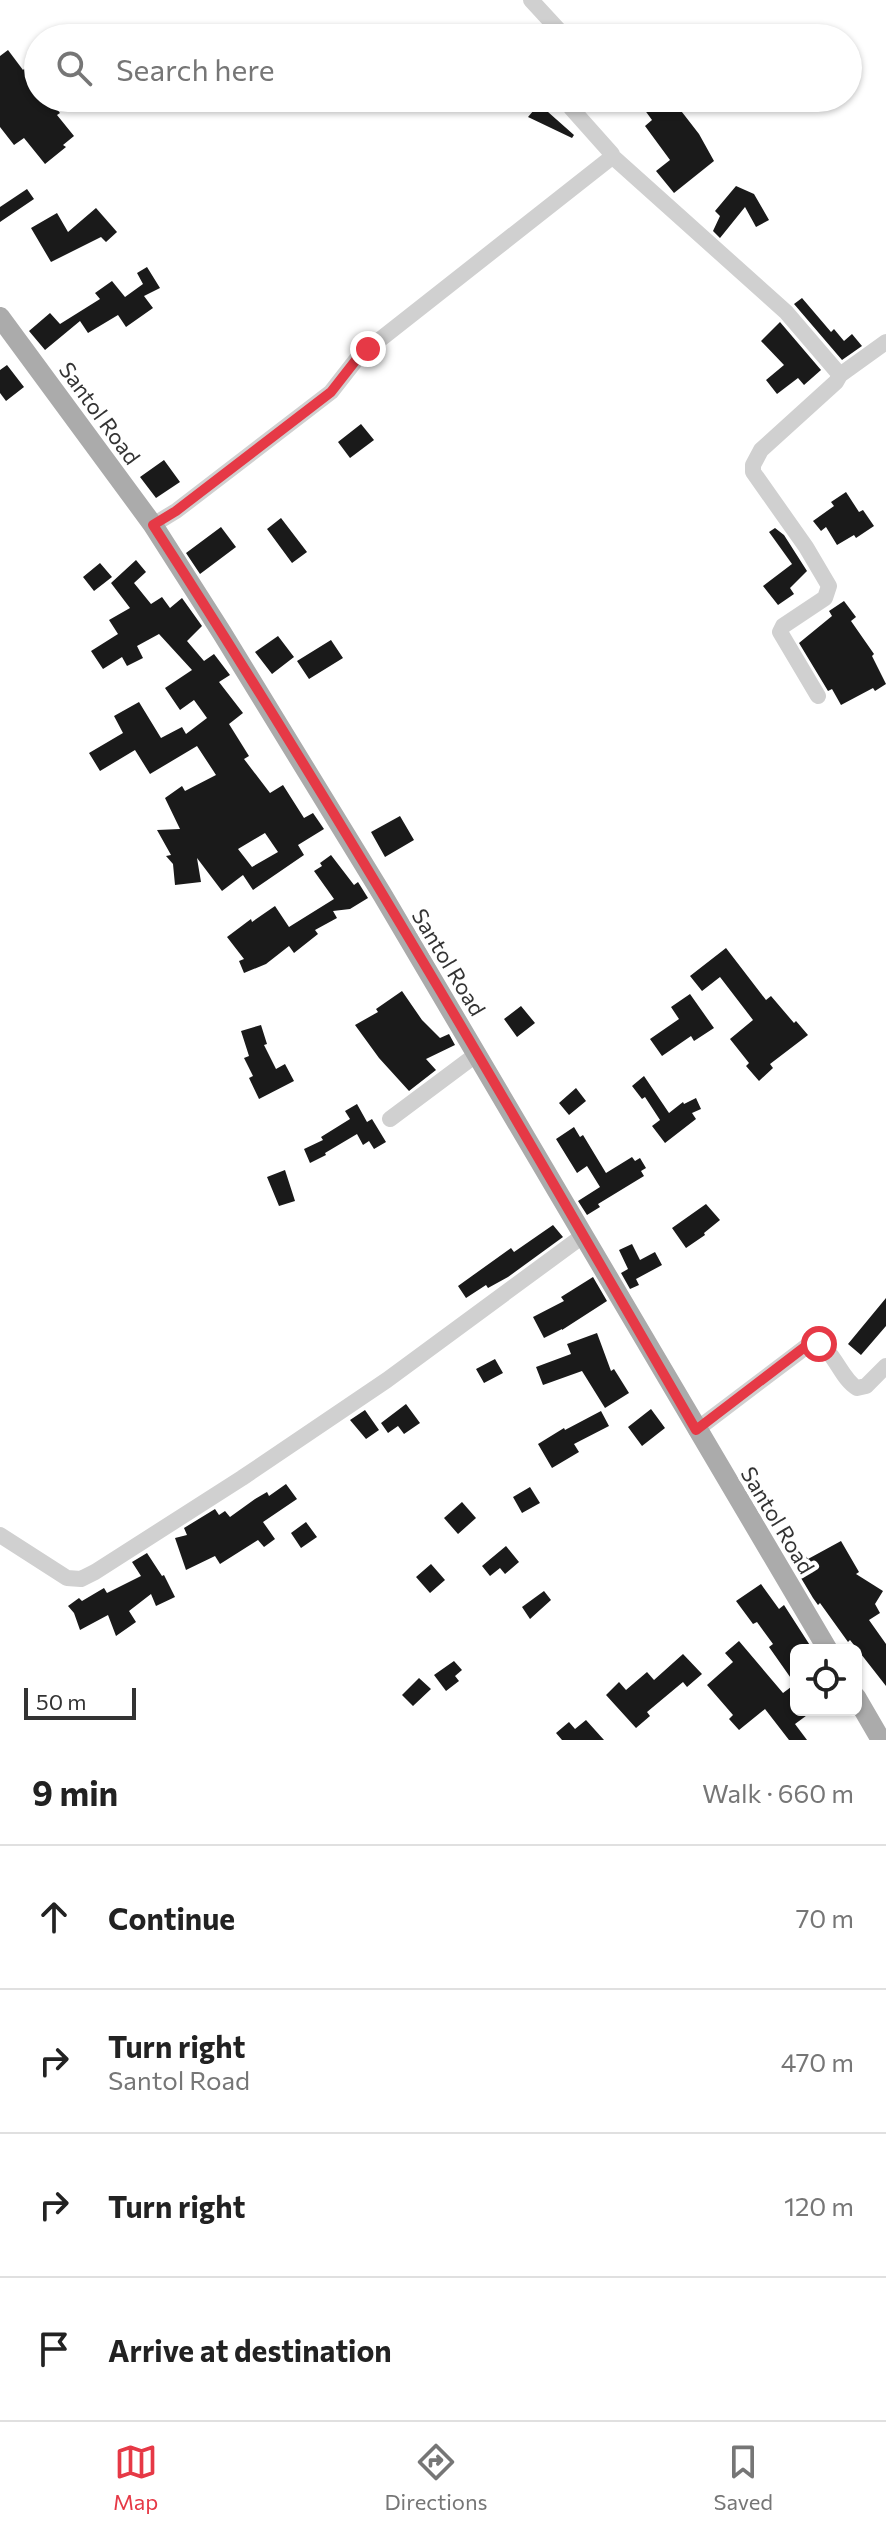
<!DOCTYPE html>
<html lang="en">
<head>
<meta charset="utf-8">
<style>
  body { margin:0; font-family:Commissioner,sans-serif; background:#f2f2f2; color:#222 }
  .controls { position:absolute; right:24px; bottom:24px; display:grid; overflow:hidden; border-radius:12px; box-shadow:0 2px 6px #0004 }
  .controls button { width:72px; height:72px; display:grid; place-items:center; padding:0; border:0; border-bottom:2px solid #e0e0e0; background:#fff; color:#222; font:40px sans-serif }
  .scale { position:absolute; left:24px; bottom:20px; width:112px; box-sizing:border-box; padding-left:8px; border:4px solid #333; border-top:0; font-size:22px; line-height:28px; white-space:nowrap; color:#333; -webkit-text-stroke:6px #fff; paint-order:stroke }
  .stop { position:absolute; width:24px; height:24px; margin:-18px; border:6px solid #e63946; border-radius:50%; background:#fff }
  .stop.end { background:#e63946; border-color:#fff; box-shadow:0 2px 8px #0008 }
  .list { margin:0; padding:0; list-style:none }
  h2 { display:flex; justify-content:space-between; align-items:center; height:104px; margin:0; padding:0 32px; font-size:34px }
  h2 small { font-size:26px; font-weight:400; color:#767676 }
  .list li { display:grid; grid-template-columns:52px 1fr auto; gap:24px; align-items:center; box-sizing:border-box; height:144px; padding:0 32px; border-top:2px solid #e0e0e0 }
  .list b { display:block; font-size:30px; white-space:nowrap }
  .list p { margin:0; font-size:26px; white-space:nowrap; color:#767676 }
  .list em { font-size:26px; font-style:normal; color:#767676 }
  .icon { flex:none; width:44px; height:44px; fill:none; stroke:currentColor; stroke-width:2; stroke-linecap:round; stroke-linejoin:round }
  .map { position:relative; flex:none; width:886px; height:1740px; overflow:hidden }
  .search { position:absolute; background:#fff; box-shadow:0 2px 6px #0004; left:24px; right:24px; top:24px; height:88px; display:flex; align-items:center; gap:20px; box-sizing:border-box; padding:0 28px; border-radius:44px; color:#767676; font-size:30px }
  .sheet { height:680px; background:#fff }
  nav { display:flex; justify-content:space-around; align-items:center; box-sizing:border-box; height:112px; border-top:2px solid #e0e0e0; background:#fff; font-size:22px; color:#767676 }
  nav a { display:grid; justify-items:center; gap:4px }
  nav .on { color:#e63946 }
  .map>svg:first-child { display:block }
</style>
</head>
<body>
<div class="map">
<svg width="886" height="1740" viewBox="0 0 886 1740">
  <rect width="100%" height="100%" fill="#fff"/>
  <path fill="#1a1a1a" fill-rule="evenodd" d="M 8,50 L 23,70 L 25,68 L 38,85 L 38,98 L 48,98 L 60,113 L 57,115 L 74,136 L 63,145 L 66,147 L 45,164 L 24,138 L 14,145 L 0,127 L 0,56 Z
    M 636,98 L 660,98 L 668,108 L 675,103 L 699,134 L 714,161 L 674,193 L 656,171 L 670,160 L 645,126 L 652,120 Z
    M 539,104 L 574,135 L 572,138 L 528,117 Z
    M 736,186 L 754,194 L 769,220 L 756,227 L 745,207 L 720,238 L 713,231 L 720,216 L 715,211 Z
    M 27,189 L 34,199 L 0,222 L 0,207 Z
    M 96,208 L 117,232 L 106,242 L 101,237 L 51,262 L 31,228 L 57,213 L 68,232 Z
    M 147,267 L 160,288 L 144,296 L 153,308 L 126,327 L 118,315 L 88,333 L 80,321 L 45,350 L 29,331 L 50,313 L 60,324 L 100,299 L 95,293 L 112,281 L 125,297 L 143,284 L 137,273 Z
    M 802,298 L 831,332 L 834,329 L 844,341 L 852,334 L 862,346 L 842,360 L 794,304 Z
    M 780,322 L 821,370 L 804,385 L 798,378 L 777,394 L 766,380 L 784,365 L 761,341 Z
    M 7,365 L 24,387 L 6,401 L 0,393 L 0,370 Z
    M 361,424 L 374,440 L 350,458 L 338,442 Z
    M 164,460 L 180,482 L 156,498 L 140,477 Z
    M 846,492 L 859,512 L 863,510 L 874,526 L 856,538 L 854,535 L 837,545 L 826,527 L 821,531 L 813,521 L 834,506 L 831,502 Z
    M 281,518 L 307,552 L 292,563 L 267,529 Z
    M 221,527 L 236,547 L 200,574 L 186,553 Z
    M 775,528 L 784,535 L 807,571 L 790,588 L 794,594 L 778,605 L 763,586 L 792,564 L 769,532 Z
    M 136,560 L 146,572 L 134,583 L 151,604 L 162,597 L 170,608 L 182,598 L 202,626 L 187,641 L 204,661 L 214,654 L 230,675 L 219,682 L 243,713 L 229,724 L 249,756 L 244,759 L 270,793 L 283,785 L 304,818 L 313,813 L 324,829 L 298,845 L 304,855 L 253,890 L 243,875 L 222,891 L 197,858 L 201,882 L 175,885 L 173,864 L 166,856 L 171,855 L 157,830 L 180,829 L 165,798 L 182,786 L 185,791 L 216,775 L 197,746 L 150,774 L 135,750 L 100,771 L 89,753 L 123,733 L 114,716 L 139,702 L 161,738 L 182,727 L 186,734 L 207,718 L 194,700 L 180,710 L 165,688 L 192,670 L 159,634 L 137,646 L 143,658 L 127,666 L 122,657 L 103,669 L 91,651 L 118,634 L 109,620 L 130,608 L 111,583 ZM 265,833 L 278,852 L 252,867 L 238,849 Z
    M 100,563 L 112,577 L 94,591 L 83,577 Z
    M 844,601 L 856,617 L 851,621 L 874,654 L 872,656 L 886,684 L 875,691 L 873,688 L 841,705 L 832,689 L 828,691 L 799,643 L 832,616 L 829,611 Z
    M 278,636 L 294,657 L 272,674 L 255,652 Z
    M 331,640 L 343,658 L 309,679 L 297,661 Z
    M 400,816 L 414,840 L 385,857 L 371,832 Z
    M 331,855 L 354,885 L 358,882 L 368,898 L 350,909 L 333,911 L 337,918 L 315,930 L 318,934 L 294,953 L 289,946 L 266,964 L 244,973 L 239,961 L 244,959 L 227,937 L 251,919 L 252,922 L 275,906 L 289,927 L 334,899 L 314,871 L 322,866 L 320,863 Z
    M 726,948 L 766,1000 L 771,996 L 794,1023 L 796,1021 L 808,1035 L 770,1064 L 773,1068 L 759,1081 L 746,1066 L 749,1063 L 730,1039 L 753,1020 L 720,977 L 702,991 L 690,976 Z
    M 402,991 L 422,1020 L 440,1038 L 449,1034 L 455,1045 L 426,1059 L 436,1070 L 409,1091 L 379,1058 L 355,1025 L 378,1012 L 376,1009 Z
    M 690,994 L 714,1028 L 694,1041 L 691,1036 L 662,1056 L 650,1039 L 679,1019 L 671,1007 Z
    M 521,1006 L 535,1023 L 517,1037 L 504,1019 Z
    M 261,1025 L 267,1044 L 264,1045 L 276,1069 L 285,1064 L 294,1081 L 259,1099 L 249,1078 L 253,1076 L 244,1058 L 249,1056 L 241,1031 Z
    M 644,1076 L 669,1113 L 683,1102 L 684,1104 L 696,1098 L 701,1109 L 692,1113 L 696,1119 L 665,1143 L 652,1126 L 660,1120 L 645,1097 L 642,1099 L 632,1086 Z
    M 576,1088 L 586,1101 L 569,1115 L 559,1103 Z
    M 357,1104 L 367,1122 L 372,1119 L 386,1142 L 374,1149 L 369,1141 L 363,1145 L 357,1134 L 325,1153 L 326,1155 L 310,1163 L 304,1149 L 323,1140 L 321,1137 L 350,1119 L 345,1111 Z
    M 574,1127 L 580,1137 L 583,1135 L 606,1173 L 632,1157 L 635,1161 L 640,1158 L 646,1168 L 641,1171 L 644,1176 L 598,1204 L 600,1207 L 587,1215 L 578,1201 L 600,1187 L 587,1166 L 577,1173 L 556,1139 Z
    M 285,1170 L 295,1201 L 279,1206 L 267,1177 Z
    M 706,1204 L 720,1220 L 704,1233 L 705,1235 L 686,1248 L 672,1228 Z
    M 553,1225 L 563,1237 L 508,1277 L 488,1288 L 486,1285 L 466,1298 L 458,1286 L 511,1248 L 514,1252 Z
    M 632,1244 L 640,1260 L 655,1252 L 662,1265 L 636,1279 L 639,1285 L 630,1289 L 621,1273 L 628,1269 L 619,1250 Z
    M 593,1277 L 607,1301 L 562,1330 L 562,1329 L 544,1338 L 533,1317 L 564,1301 L 561,1297 Z
    M 886,1298 L 886,1326 L 861,1355 L 848,1344 Z
    M 597,1333 L 611,1371 L 614,1369 L 629,1393 L 605,1408 L 582,1371 L 543,1385 L 536,1367 L 571,1354 L 567,1344 Z
    M 495,1359 L 503,1373 L 484,1383 L 476,1369 Z
    M 406,1404 L 420,1423 L 404,1434 L 398,1426 L 388,1433 L 381,1423 Z
    M 651,1409 L 665,1428 L 642,1446 L 628,1427 Z
    M 365,1410 L 379,1430 L 366,1439 L 350,1420 Z
    M 601,1411 L 609,1426 L 574,1444 L 579,1452 L 552,1468 L 538,1444 L 564,1428 L 565,1430 Z
    M 286,1484 L 297,1499 L 263,1522 L 275,1539 L 264,1547 L 258,1540 L 220,1564 L 215,1556 L 186,1570 L 175,1538 L 187,1535 L 184,1528 L 215,1509 L 219,1515 L 225,1511 L 230,1517 L 255,1499 L 267,1492 L 269,1496 Z
    M 530,1487 L 540,1503 L 522,1513 L 513,1497 Z
    M 462,1502 L 476,1518 L 458,1534 L 444,1518 Z
    M 306,1522 L 317,1537 L 301,1548 L 291,1533 Z
    M 841,1541 L 859,1572 L 856,1574 L 883,1591 L 875,1604 L 880,1613 L 869,1620 L 886,1644 L 886,1686 L 850,1640 L 848,1642 L 820,1603 L 818,1605 L 813,1598 L 792,1563 L 805,1555 L 808,1559 Z
    M 506,1546 L 519,1562 L 505,1574 L 500,1568 L 490,1576 L 482,1566 Z
    M 147,1553 L 162,1576 L 164,1575 L 175,1597 L 156,1606 L 151,1594 L 129,1611 L 136,1622 L 116,1636 L 108,1615 L 80,1630 L 74,1613 L 68,1606 L 79,1598 L 82,1601 L 104,1588 L 107,1593 L 141,1576 L 132,1562 Z
    M 431,1564 L 445,1580 L 430,1593 L 416,1577 Z
    M 761,1584 L 779,1609 L 784,1605 L 813,1650 L 796,1650 L 796,1710 L 814,1710 L 795,1724 L 807,1740 L 789,1740 L 765,1709 L 739,1730 L 729,1719 L 733,1715 L 707,1685 L 733,1662 L 725,1653 L 739,1641 L 783,1693 L 795,1684 L 769,1647 L 773,1644 L 757,1622 L 753,1624 L 736,1601 Z
    M 544,1591 L 551,1600 L 530,1619 L 522,1607 Z
    M 683,1654 L 702,1674 L 687,1687 L 683,1682 L 647,1712 L 650,1716 L 636,1728 L 606,1695 L 619,1682 L 626,1690 L 647,1672 L 654,1680 Z
    M 454,1661 L 462,1670 L 455,1676 L 459,1681 L 446,1691 L 434,1675 Z
    M 419,1678 L 431,1689 L 413,1706 L 402,1695 Z
    M 586,1720 L 604,1740 L 562,1740 L 556,1733 L 569,1722 L 575,1729 Z"/>
  <g fill="none" stroke-linecap="round" stroke-linejoin="round">
    <path stroke="#d0d0d0" stroke-width="16" d="M 531,0 L 566,38
      M 612,156 L 786,312 L 840,375 L 836,382 L 761,450 L 753,465 L 753,472 L 806,547 L 829,586 L 825,598 L 783,626 L 780,632 L 818,696
      M 840,375 L 886,342
      M 153,525 L 176,511 L 331,392 L 356,360 L 368,349 L 612,157 L 612,154 L 571,108 L 568,98
      M 390,1119 L 477,1054
      M 696,1430 L 811,1343 C 833,1343 839,1378 857,1388 L 866,1386 L 886,1366
      M 0,1535 L 67,1578 L 81,1579 L 95,1572 L 242,1478 L 387,1380 L 584,1235"/>
    <path stroke="#ababab" stroke-width="20" d="M 0,317 L 153,525 L 222,633 L 382,894 L 828,1650
      M 856,1697 L 881,1740"/>
  </g>
  <g fill="none" stroke-linecap="round" stroke-linejoin="round">
    <path stroke="#e63946" stroke-width="10" d="M 368,349 L 356,360 L 331,392 L 176,511 L 153,525 C 344,820 520,1125 696,1430 L 806,1346 L 819,1344"/>
  </g>
  <g text-anchor="middle" dominant-baseline="central" stroke-width="8" stroke-linejoin="round" paint-order="stroke">
    <g font-size="22" fill="#333" stroke="#fff">
      <text transform="translate(100 413) rotate(54)">Santol Road</text>
      <text transform="translate(449 962) rotate(59)">Santol Road</text>
      <text transform="translate(778 1520) rotate(59)">Santol Road</text>
    </g>
  </g>
</svg>
<div class="controls">
<button><svg class="icon" aria-label="locate" viewBox="0 0 24 24"><circle cx="12" cy="12" r="6"/><path d="M12 2v4M12 18v4M2 12h4M18 12h4"/></svg></button>
</div>
<div class="scale">50 m</div>
<div class="stop" style="left:819px;top:1344px"></div>
<div class="stop end" style="left:368px;top:349px"></div>
<div class="search"><svg class="icon" aria-label="search" viewBox="0 0 24 24"><circle cx="10" cy="10" r="6"/><path d="M15 15l6 6"/></svg>Search here</div>
</div>
<section class="sheet">
<h2>9 min<small>Walk · 660 m</small></h2>
<ul class="list">
<li><svg class="icon" aria-label="ahead" viewBox="0 0 24 24"><path d="M12 20V5M6 11l6-6 6 6"/></svg><div><b>Continue</b></div><em>70 m</em></li>
<li><svg class="icon" aria-label="right" viewBox="0 0 24 24"><path d="M7 20v-9h11M14 6l5 5-5 5"/></svg><div><b>Turn right</b><p>Santol Road</p></div><em>470 m</em></li>
<li><svg class="icon" aria-label="right" viewBox="0 0 24 24"><path d="M7 20v-9h11M14 6l5 5-5 5"/></svg><div><b>Turn right</b></div><em>120 m</em></li>
<li><svg class="icon" aria-label="arrive" viewBox="0 0 24 24"><path d="M6 21V4h12l-3 4 3 4H6"/></svg><div><b>Arrive at destination</b></div></li>
</ul>
</section>
<nav>
<a class="on"><svg class="icon" aria-label="map" viewBox="0 0 24 24"><path d="M3 6l6-2 6 2 6-2v14l-6 2-6-2-6 2zM9 4v14M15 6v14"/></svg>Map</a>
<a><svg class="icon" aria-label="directions" viewBox="0 0 24 24"><path d="M12 3l9 9-9 9-9-9zM9 14v-3h6M13 9l2 2-2 2"/></svg>Directions</a>
<a><svg class="icon" aria-label="saved" viewBox="0 0 24 24"><path d="M7 4h10v16l-5-4-5 4z"/></svg>Saved</a>
</nav>
</body>
</html>
